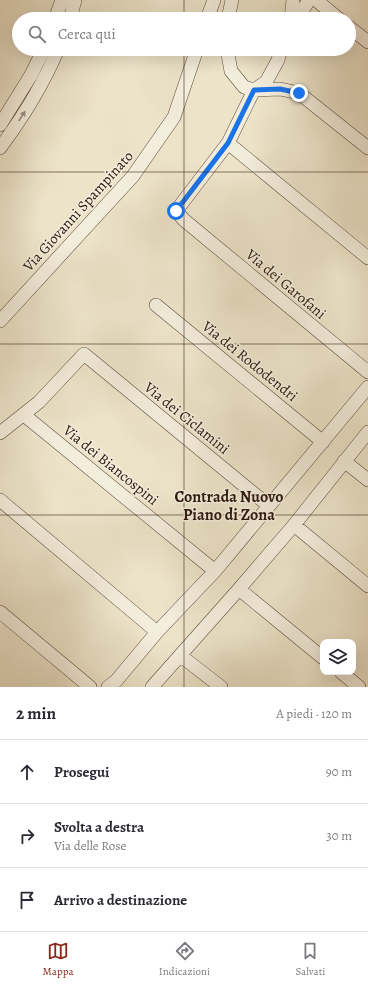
<!DOCTYPE html>
<html lang="it">
<head>
<meta charset="utf-8">
<style>
  body { margin:0; font-family:Alegreya,serif; background:#f7f7f7; color:#2b2b33 }
  .controls { position:absolute; right:12px; bottom:12px; display:grid; overflow:hidden; border-radius:8px; box-shadow:0 4px 16px #0002 }
  .controls button { width:36px; height:36px; display:grid; place-items:center; padding:0; border:0; border-bottom:1px solid #e1e1e2; background:#fff; color:#2b2b33; font:20px sans-serif }
  .stop { position:absolute; width:12px; height:12px; margin:-9px; border:3px solid #1a73e8; border-radius:50%; background:#fff }
  .stop.end { background:#1a73e8; border-color:#fff; box-shadow:0 1px 4px #0008 }
  .list { margin:0; padding:0; list-style:none }
  h2 { display:flex; justify-content:space-between; align-items:center; height:52px; margin:0; padding:0 16px; font-size:17px }
  h2 small { font-size:13px; font-weight:400; color:#7c7c81 }
  .list li { display:grid; grid-template-columns:26px 1fr auto; gap:12px; align-items:center; box-sizing:border-box; height:64px; padding:0 16px; border-top:1px solid #e1e1e2 }
  .list b { display:block; font-size:15px; white-space:nowrap }
  .list p { margin:0; font-size:13px; white-space:nowrap; color:#7c7c81 }
  .list em { font-size:13px; font-style:normal; color:#7c7c81 }
  .icon { flex:none; width:22px; height:22px; fill:none; stroke:currentColor; stroke-width:2; stroke-linecap:round; stroke-linejoin:round }
  .map { position:relative; flex:none; width:368px; height:687px; overflow:hidden }
  .search { position:absolute; background:#fff; box-shadow:0 4px 16px #0002; left:12px; right:12px; top:12px; height:44px; display:flex; align-items:center; gap:10px; box-sizing:border-box; padding:0 14px; border-radius:22px; color:#7c7c81; font-size:15px }
  .sheet { height:244px; background:#fff }
  nav { display:flex; justify-content:space-around; align-items:center; box-sizing:border-box; height:56px; border-top:1px solid #e1e1e2; background:#fff; font-size:11px; color:#7c7c81 }
  nav a { display:grid; justify-items:center; gap:2px }
  nav .on { color:#8f2418 }
  .map>svg:first-child { display:block }
</style>
</head>
<body>
<div class="map">
<svg width="368" height="687" viewBox="0 0 368 687">
  <rect width="100%" height="100%" fill="#ece3c9"/>
  <filter id="stains"><feTurbulence type="fractalNoise" baseFrequency=".005" numOctaves="4"/><feColorMatrix values="0 0 0 0 .2 0 0 0 0 .09 0 0 0 0 .02 0 0 0 .5 -.17"/></filter>
  <radialGradient id="worn" r=".72"><stop offset=".6" stop-color="#630" stop-opacity="0"/><stop offset="1" stop-color="#630" stop-opacity=".3"/></radialGradient>
  <g fill="none" stroke-linecap="round" stroke-linejoin="round">
    <g stroke="#5c4a3c" stroke-width="14">
      <path id="street" d="M 316,0 L 339,19
        M 55,19 L 62,0
        M 70,19 L 75,0
        M 207,19 L 214,0
        M 228,19 L 232,0
        M 291,19 L 293,0
        M 297,19 L 309,0
        M 349,27 L 368,42
        M 227,49 L 231,71 L 244,87 L 254,90 L 266,82 L 278,60 L 281,49
        M 0,125 L 31,75 L 44,49
        M 228,143 L 368,258
        M 0,148 C 23,117 43,85 58,49
        M 368,148 L 299,93 L 280,89 L 254,90 L 228,143 L 176,211 L 184,220 L 368,372
        M 156,305 L 323,442
        M 0,321 L 133,176 L 174,117 L 197,49
        M 24,415 L 215,571
        M 0,433 L 39,402 L 84,354 L 269,506
        M 344,461 L 368,480
        M 0,500 L 157,632
        M 294,525 L 368,586
        M 239,589 L 323,658
        M 0,612 L 90,687
        M 181,656 L 221,687
        M 341,672 L 359,687
        M 108,687 L 116,681 L 157,632 L 215,571 L 368,387
        M 152,687 L 239,589 L 294,525 L 368,432"/>
    </g>
    <use href="#street" stroke="#f3eddc" stroke-width="13"/>
  </g>
  <defs><path id="oneway-solid" d="M-6-.8H1V-3.2L6.5 0L1 3.2V.8H-6Z"/></defs>
  <use fill="#998d7f" href="#oneway-solid" transform="translate(22 116) rotate(-57)"/>
  <g fill="none" stroke-linecap="round" stroke-linejoin="round">
    <path stroke="#1a73e8" stroke-width="5" d="M 176,211 L 228,143 L 254,90 L 280,89 L 299,93"/>
  </g>
  <path fill="none" stroke="#2c170d" stroke-width="1" stroke-opacity="0.55" d="M 184,0 L 184,19M 184,49 L 184,687M 0,172 L 368,172M 0,344 L 368,344M 0,515 L 368,515"/>
  <g text-anchor="middle" dominant-baseline="central" stroke-width="3" stroke-linejoin="round" paint-order="stroke">
    <g font-size="15" fill="#2c170d" stroke="#f3eddc">
      <text transform="translate(78 211) rotate(-48)">Via Giovanni Spampinato</text>
      <text transform="translate(286 284) rotate(40)">Via dei Garofani</text>
      <text transform="translate(250 361) rotate(39)">Via dei Rododendri</text>
      <text transform="translate(187 418) rotate(39)">Via dei Ciclamini</text>
      <text transform="translate(111 465) rotate(39)">Via dei Biancospini</text>
    </g>
    <g font-size="16" font-weight="bold" fill="#2c170d" stroke="#f3eddc">
      <text x="229" y="497">Contrada Nuovo<tspan x="229" dy="18">Piano di Zona</tspan></text>
    </g>
  </g>
  <rect width="100%" height="100%" filter="url(#stains)"/>
  <rect width="100%" height="100%" fill="url(#worn)"/>
</svg>
<div class="controls">
<button><svg class="icon" aria-label="layers" viewBox="0 0 24 24"><path d="M12 4l9 5-9 5-9-5zM3 14l9 5 9-5"/></svg></button>
</div>
<div class="stop" style="left:176px;top:211px"></div>
<div class="stop end" style="left:299px;top:93px"></div>
<div class="search"><svg class="icon" aria-label="search" viewBox="0 0 24 24"><circle cx="10" cy="10" r="6"/><path d="M15 15l6 6"/></svg>Cerca qui</div>
</div>
<section class="sheet">
<h2>2 min<small>A piedi · 120 m</small></h2>
<ul class="list">
<li><svg class="icon" aria-label="ahead" viewBox="0 0 24 24"><path d="M12 20V5M6 11l6-6 6 6"/></svg><div><b>Prosegui</b></div><em>90 m</em></li>
<li><svg class="icon" aria-label="right" viewBox="0 0 24 24"><path d="M7 20v-9h11M14 6l5 5-5 5"/></svg><div><b>Svolta a destra</b><p>Via delle Rose</p></div><em>30 m</em></li>
<li><svg class="icon" aria-label="arrive" viewBox="0 0 24 24"><path d="M6 21V4h12l-3 4 3 4H6"/></svg><div><b>Arrivo a destinazione</b></div></li>
</ul>
</section>
<nav>
<a class="on"><svg class="icon" aria-label="map" viewBox="0 0 24 24"><path d="M3 6l6-2 6 2 6-2v14l-6 2-6-2-6 2zM9 4v14M15 6v14"/></svg>Mappa</a>
<a><svg class="icon" aria-label="directions" viewBox="0 0 24 24"><path d="M12 3l9 9-9 9-9-9zM9 14v-3h6M13 9l2 2-2 2"/></svg>Indicazioni</a>
<a><svg class="icon" aria-label="saved" viewBox="0 0 24 24"><path d="M7 4h10v16l-5-4-5 4z"/></svg>Salvati</a>
</nav>
</body>
</html>
